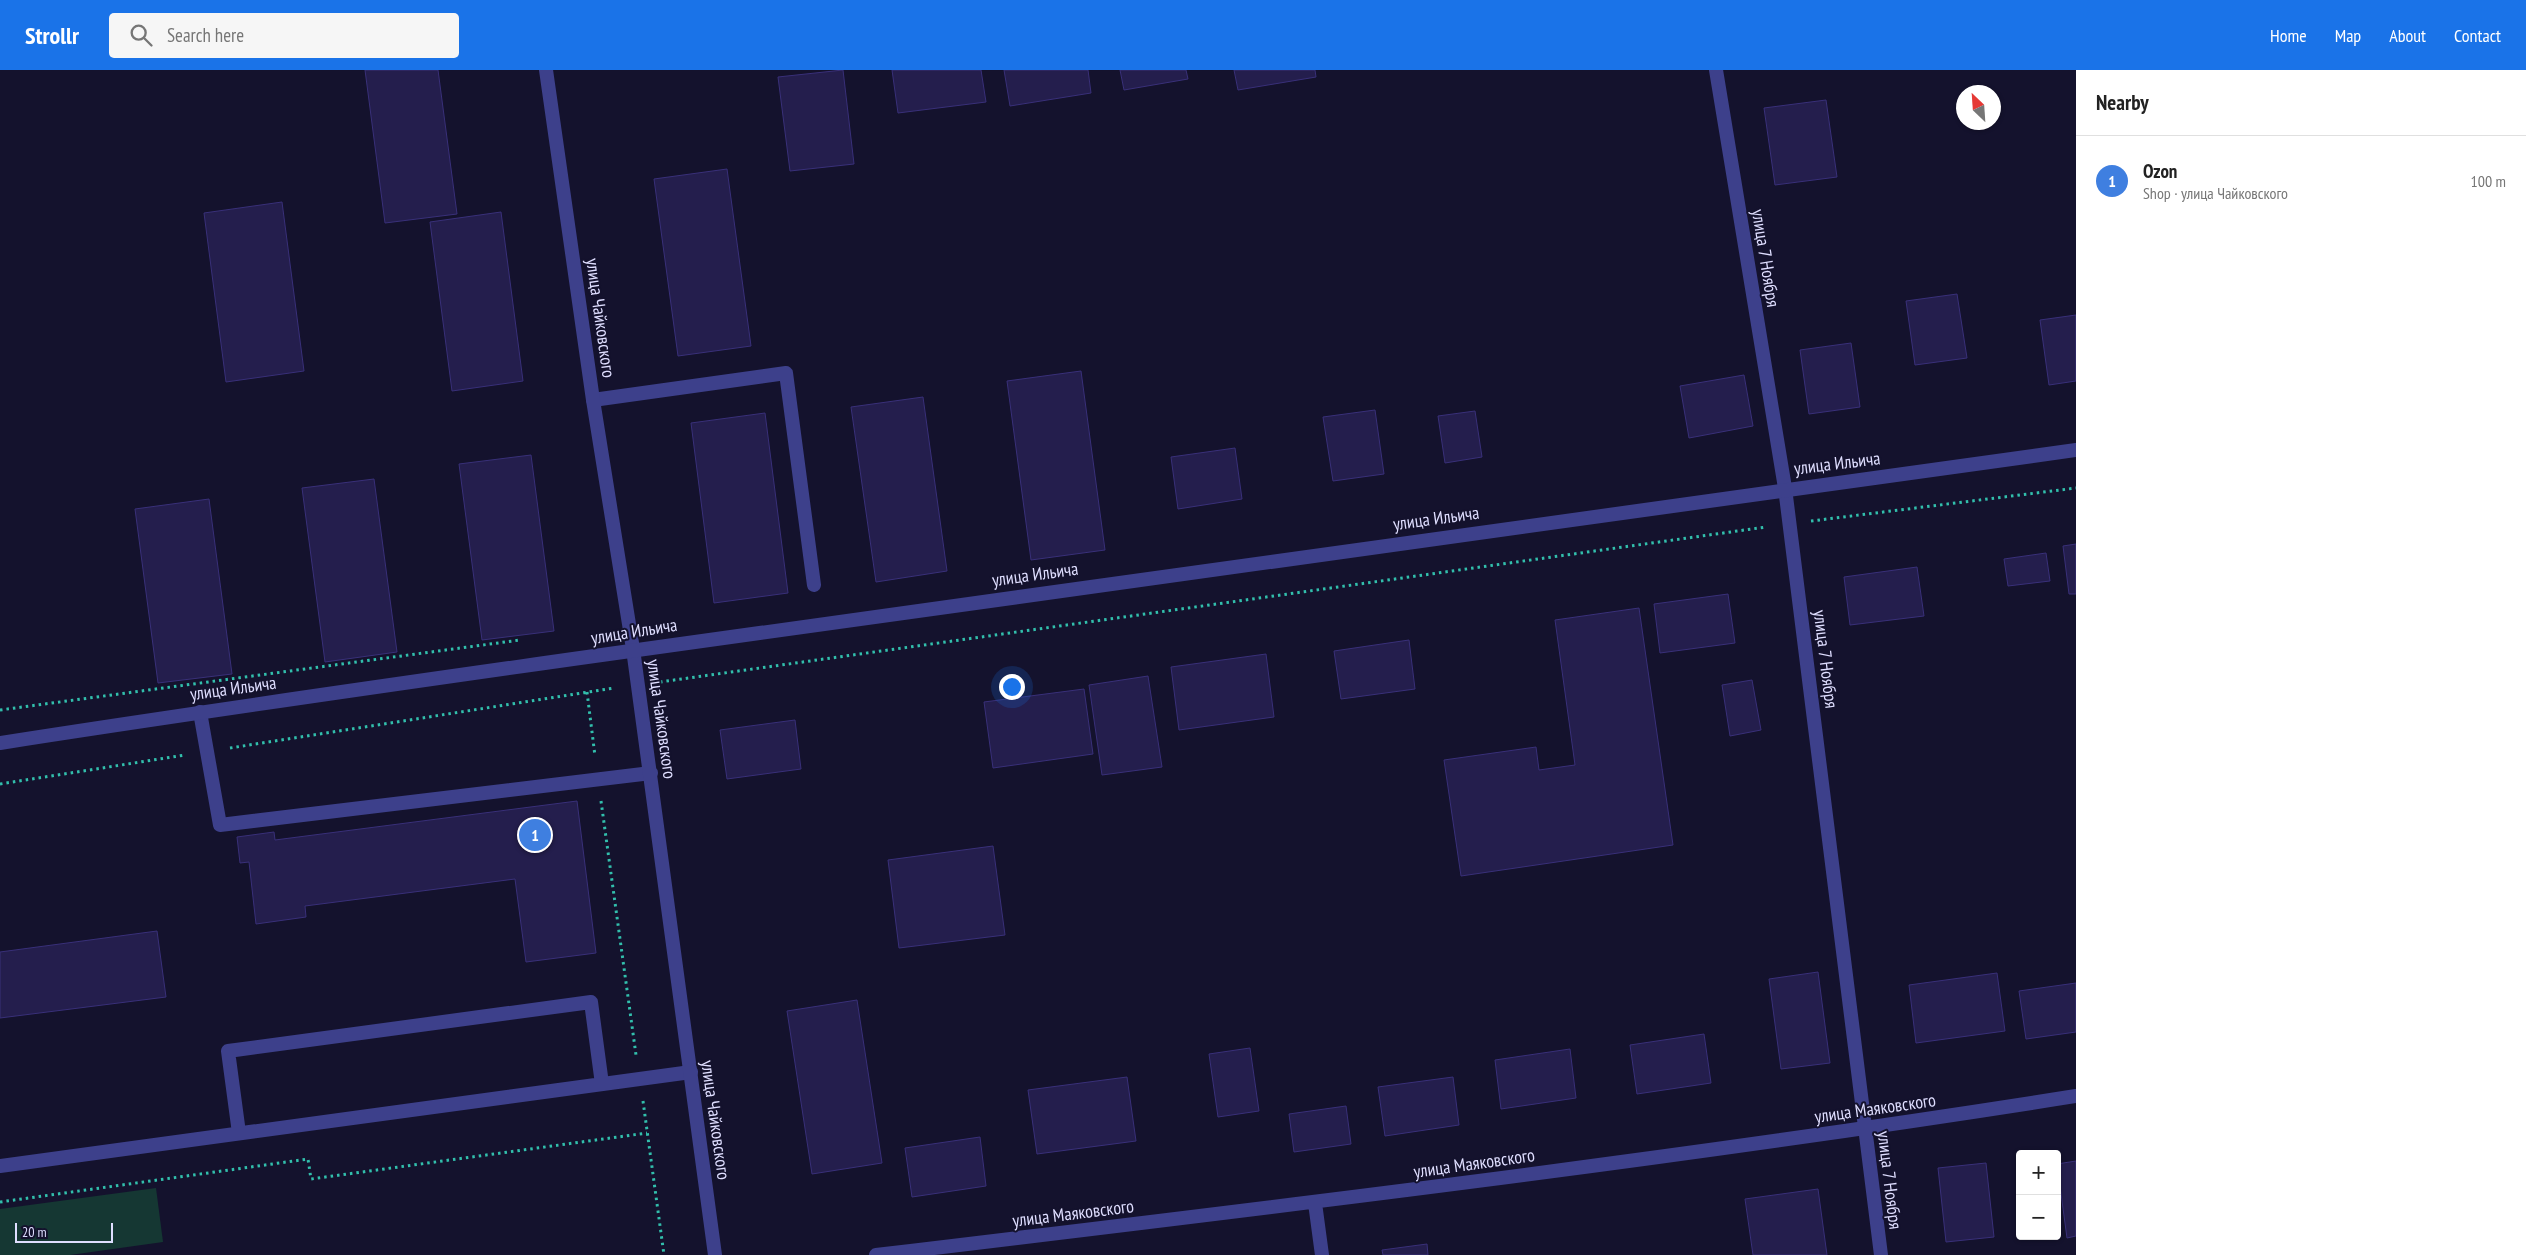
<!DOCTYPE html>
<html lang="en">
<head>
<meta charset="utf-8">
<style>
  body { margin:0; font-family:"PT Sans Narrow",sans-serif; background:#f6f6f6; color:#222 }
  .controls { position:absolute; right:15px; bottom:15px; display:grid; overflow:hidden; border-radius:5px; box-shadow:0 1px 4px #0004 }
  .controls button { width:45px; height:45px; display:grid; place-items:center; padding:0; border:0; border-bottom:1px solid #e0e0e0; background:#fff; color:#222; font:25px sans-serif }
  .compass { position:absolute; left:1956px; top:15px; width:45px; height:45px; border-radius:50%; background:#fff; box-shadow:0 1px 4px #0004; rotate:335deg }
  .scale { position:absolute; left:15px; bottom:12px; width:98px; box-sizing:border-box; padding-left:5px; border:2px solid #dfdeff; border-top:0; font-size:14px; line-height:18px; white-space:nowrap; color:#dfdeff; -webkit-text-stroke:4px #14122d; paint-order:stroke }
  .you { position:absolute; left:1011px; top:616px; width:18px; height:18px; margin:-12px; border:4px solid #fff; border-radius:50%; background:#1a73e8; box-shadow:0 0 0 8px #1a73e833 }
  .badge { display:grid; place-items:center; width:32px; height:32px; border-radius:50%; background:#1a73e8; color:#fff; font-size:16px; font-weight:700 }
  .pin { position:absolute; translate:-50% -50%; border:2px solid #fff; box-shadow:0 1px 5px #0006 }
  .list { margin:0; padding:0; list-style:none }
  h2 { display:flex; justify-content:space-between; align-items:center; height:65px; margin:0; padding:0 20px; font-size:21px }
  h2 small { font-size:16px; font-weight:400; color:#767676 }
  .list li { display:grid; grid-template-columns:32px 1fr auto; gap:15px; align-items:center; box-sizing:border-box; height:90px; padding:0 20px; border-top:1px solid #e0e0e0 }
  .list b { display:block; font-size:19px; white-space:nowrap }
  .list p { margin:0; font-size:16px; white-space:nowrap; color:#767676 }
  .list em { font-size:16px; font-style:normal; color:#767676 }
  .icon { flex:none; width:28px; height:28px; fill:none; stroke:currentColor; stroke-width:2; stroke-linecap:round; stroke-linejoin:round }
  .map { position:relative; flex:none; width:2076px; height:1185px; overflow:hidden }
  header { display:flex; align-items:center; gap:30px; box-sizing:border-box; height:70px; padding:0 25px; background:#1a73e8; color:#fff }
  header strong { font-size:24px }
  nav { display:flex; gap:28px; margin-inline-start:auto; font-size:18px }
  .search { width:350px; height:45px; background:#f6f6f6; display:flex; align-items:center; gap:12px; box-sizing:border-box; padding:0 18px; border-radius:5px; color:#767676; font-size:19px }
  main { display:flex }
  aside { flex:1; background:#fff }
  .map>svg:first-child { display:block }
</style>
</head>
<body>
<header>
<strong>Strollr</strong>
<div class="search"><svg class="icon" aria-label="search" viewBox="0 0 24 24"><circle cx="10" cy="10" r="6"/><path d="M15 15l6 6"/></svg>Search here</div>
<nav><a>Home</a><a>Map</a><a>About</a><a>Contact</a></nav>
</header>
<main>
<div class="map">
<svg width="2076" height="1185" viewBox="0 0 2076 1185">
  <rect width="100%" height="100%" fill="#14122d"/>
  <path fill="#153733" d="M 156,1118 L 163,1172 L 70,1185 L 0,1185 L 0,1139 Z"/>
  <path fill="#241e4d" stroke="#393079" d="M 365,0 L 438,0 L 457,144 L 385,153 Z
    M 843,0 L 854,94 L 790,101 L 778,7 Z
    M 892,0 L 981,0 L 986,32 L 898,43 Z
    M 1004,0 L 1088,0 L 1091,23 L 1010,36 Z
    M 1120,0 L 1186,0 L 1188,9 L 1124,20 Z
    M 1234,0 L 1315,0 L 1316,7 L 1238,20 Z
    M 1826,30 L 1837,107 L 1775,115 L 1764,38 Z
    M 727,99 L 751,276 L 678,286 L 654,109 Z
    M 282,132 L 304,301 L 226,312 L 204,143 Z
    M 501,142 L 523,311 L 452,321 L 430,152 Z
    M 1957,224 L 1967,288 L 1915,295 L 1906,231 Z
    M 2076,245 L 2076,311 L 2049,315 L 2040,250 Z
    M 1851,273 L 1860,337 L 1809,344 L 1800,280 Z
    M 1081,301 L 1105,480 L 1031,490 L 1007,311 Z
    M 1744,305 L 1753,356 L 1689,368 L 1680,316 Z
    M 923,327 L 947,501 L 876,512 L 851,337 Z
    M 1375,340 L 1384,404 L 1333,411 L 1323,347 Z
    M 1475,341 L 1482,387 L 1445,393 L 1438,346 Z
    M 765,343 L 788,523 L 714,533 L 691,353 Z
    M 1235,378 L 1242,429 L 1178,439 L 1171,387 Z
    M 531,385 L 554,561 L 482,570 L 459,394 Z
    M 374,409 L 397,582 L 325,592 L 302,418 Z
    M 209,429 L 232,604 L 158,613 L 135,439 Z
    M 2076,474 L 2076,524 L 2069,524 L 2063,476 Z
    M 2046,483 L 2050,511 L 2008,516 L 2004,489 Z
    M 1917,497 L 1924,546 L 1850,555 L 1844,507 Z
    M 1728,524 L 1735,573 L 1660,583 L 1654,534 Z
    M 1639,538 L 1673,775 L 1461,806 L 1444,690 L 1536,677 L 1539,700 L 1575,695 L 1555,550 Z
    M 1409,570 L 1415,619 L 1341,629 L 1334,581 Z
    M 1266,584 L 1274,647 L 1179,660 L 1171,597 Z
    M 1148,606 L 1162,697 L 1102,705 L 1089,615 Z
    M 1752,610 L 1761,660 L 1730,666 L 1722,615 Z
    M 1084,619 L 1093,684 L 993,698 L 984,632 Z
    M 795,650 L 801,699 L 727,709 L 720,660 Z
    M 577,731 L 596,883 L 526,892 L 515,809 L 305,836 L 306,847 L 256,854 L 249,792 L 240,793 L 237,767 L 274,762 L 275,770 Z
    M 993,776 L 1005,865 L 899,878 L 888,790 Z
    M 157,861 L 166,927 L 0,948 L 0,882 Z
    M 1818,902 L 1830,993 L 1781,999 L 1769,909 Z
    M 1997,903 L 2005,961 L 1916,973 L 1909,915 Z
    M 2076,913 L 2076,962 L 2026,969 L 2019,921 Z
    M 857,930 L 882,1093 L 812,1104 L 787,941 Z
    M 1704,964 L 1711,1013 L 1637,1024 L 1630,975 Z
    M 1250,978 L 1259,1041 L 1218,1047 L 1209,984 Z
    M 1570,979 L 1576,1028 L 1501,1039 L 1495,990 Z
    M 1127,1007 L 1136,1071 L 1037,1084 L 1028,1020 Z
    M 1453,1007 L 1459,1055 L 1385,1066 L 1378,1017 Z
    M 1346,1036 L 1351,1074 L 1294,1082 L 1289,1044 Z
    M 980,1067 L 986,1116 L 912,1127 L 905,1078 Z
    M 2076,1091 L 2076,1166 L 2067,1168 L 2057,1094 Z
    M 1986,1093 L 1994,1167 L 1946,1172 L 1938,1098 Z
    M 1818,1119 L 1827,1185 L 1753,1185 L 1745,1129 Z
    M 1427,1174 L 1428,1185 L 1383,1185 L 1382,1180 Z"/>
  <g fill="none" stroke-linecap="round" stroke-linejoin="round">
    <path stroke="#32bfac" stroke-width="3" stroke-dasharray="2.5 4" stroke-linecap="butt" d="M 1811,451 L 2076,418
      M 660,612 L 1766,457
      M 587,622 L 595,686
      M 0,640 L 520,570
      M 230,678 L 614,618
      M 0,714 L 185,685
      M 601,731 L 636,985
      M 643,1031 L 664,1185
      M 0,1132 L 308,1089 L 311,1109 L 647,1063"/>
    <path stroke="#3d408b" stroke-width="14" d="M 593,330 L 786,303 L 814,515
      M 200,642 L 220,755 L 651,703
      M 239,1063 L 228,981 L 591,932 L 602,1014
      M 0,1096 L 691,1002"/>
    <path stroke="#3d408b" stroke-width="14" d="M 546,0 L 593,330 L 633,579 L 715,1185
      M 1716,0 L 1785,418 L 1881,1185
      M 1315,1133 L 1322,1185
      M 876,1185 C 1277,1137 1677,1089 2076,1026"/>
    <path stroke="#3d408b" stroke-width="14" d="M 0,673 C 191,643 382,616 573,589 C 1074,517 1575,446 2076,380"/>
  </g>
  <g text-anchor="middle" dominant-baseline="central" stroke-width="4" stroke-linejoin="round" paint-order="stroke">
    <g font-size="18" fill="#dfdeff" stroke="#14122d">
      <text transform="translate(1766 188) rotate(81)">улица 7 Ноября</text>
      <text transform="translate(601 248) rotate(82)">улица Чайковского</text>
      <text transform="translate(1837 393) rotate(-7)">улица Ильича</text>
      <text transform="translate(1436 448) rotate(-8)">улица Ильича</text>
      <text transform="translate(1035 504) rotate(-8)">улица Ильича</text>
      <text transform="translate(634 561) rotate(-9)">улица Ильича</text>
      <text transform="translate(1826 589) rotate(83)">улица 7 Ноября</text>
      <text transform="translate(233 618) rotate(-8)">улица Ильича</text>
      <text transform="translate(662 649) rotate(82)">улица Чайковского</text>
      <text transform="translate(1875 1038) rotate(-8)">улица Маяковского</text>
      <text transform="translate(716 1050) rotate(82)">улица Чайковского</text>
      <text transform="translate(1474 1093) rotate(-8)">улица Маяковского</text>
      <text transform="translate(1890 1110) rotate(83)">улица 7 Ноября</text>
      <text transform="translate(1073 1143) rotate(-7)">улица Маяковского</text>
    </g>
  </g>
</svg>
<div class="controls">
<button>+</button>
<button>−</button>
</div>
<svg class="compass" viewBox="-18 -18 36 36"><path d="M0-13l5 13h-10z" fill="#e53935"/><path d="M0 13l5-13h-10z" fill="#767676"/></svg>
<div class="scale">20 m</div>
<div class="you"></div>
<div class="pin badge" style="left:535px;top:765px;background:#3f7fe0">1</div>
</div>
<aside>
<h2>Nearby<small></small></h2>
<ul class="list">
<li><span class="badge" style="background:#3f7fe0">1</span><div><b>Ozon</b><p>Shop · улица Чайковского</p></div><em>100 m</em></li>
</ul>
</aside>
</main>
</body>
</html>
